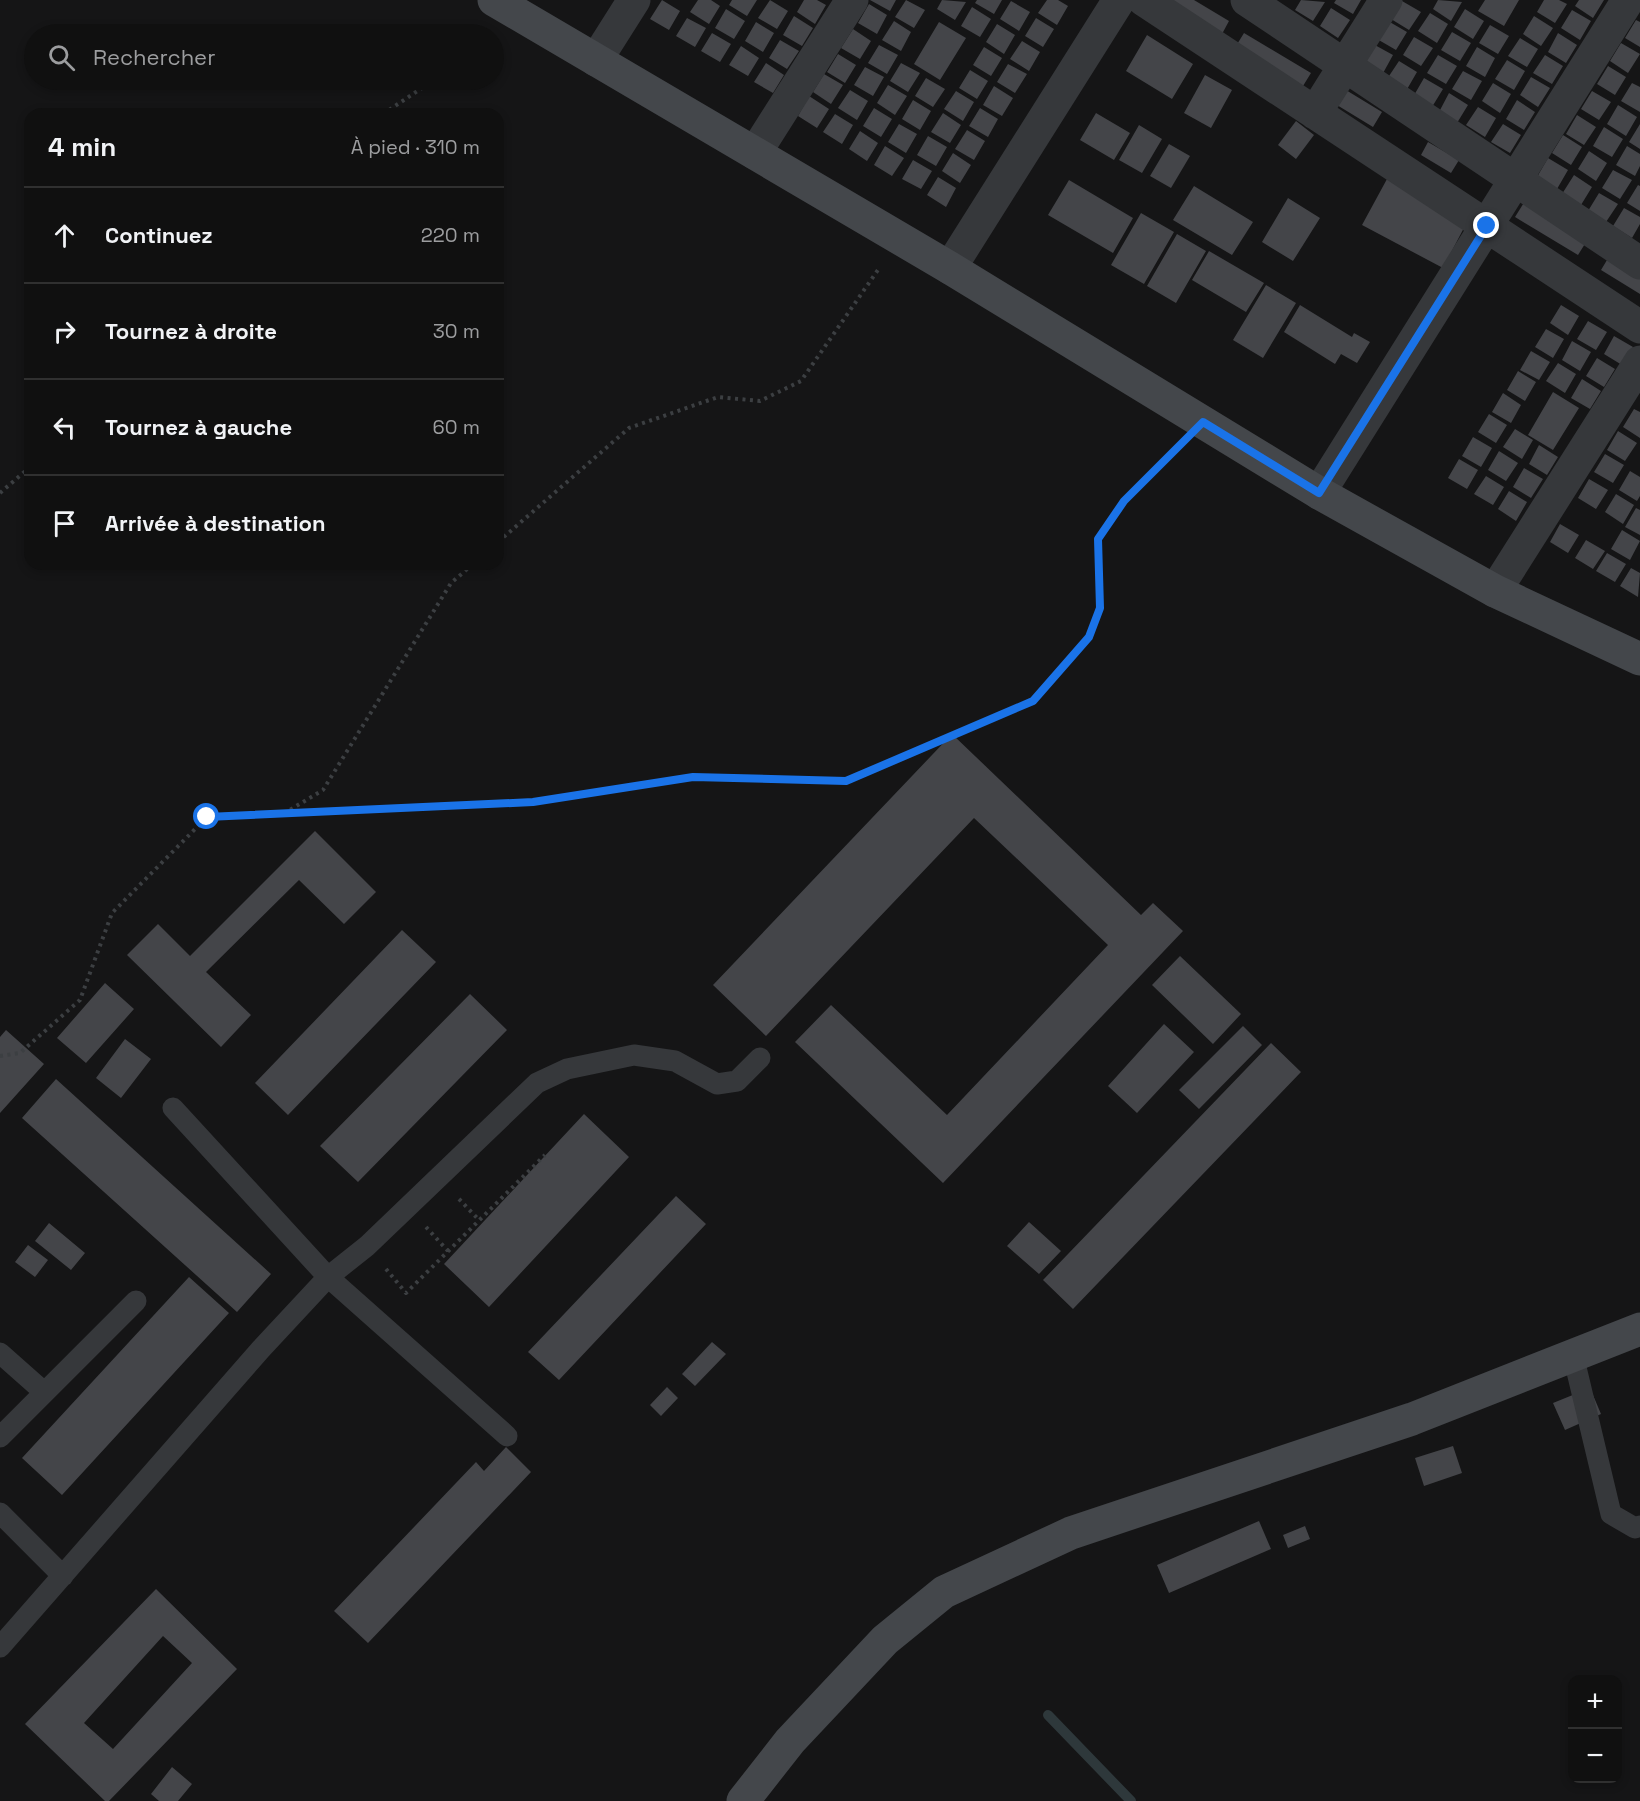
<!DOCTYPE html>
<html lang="fr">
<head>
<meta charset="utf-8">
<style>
  body { margin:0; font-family:"Space Grotesk",sans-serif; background:#191919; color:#f1f3f6 }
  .controls { position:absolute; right:18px; bottom:18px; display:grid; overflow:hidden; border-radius:12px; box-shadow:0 3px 9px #0003 }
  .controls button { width:54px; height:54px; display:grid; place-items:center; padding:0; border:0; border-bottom:2px solid #303030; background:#101010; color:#f1f3f6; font:30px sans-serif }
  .stop { position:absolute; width:18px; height:18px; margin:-14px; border:4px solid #1a73e8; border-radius:50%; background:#fff }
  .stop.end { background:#1a73e8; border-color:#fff; box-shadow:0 2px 6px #0008 }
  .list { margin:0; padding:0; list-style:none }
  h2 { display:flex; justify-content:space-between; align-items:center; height:78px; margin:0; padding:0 24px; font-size:26px }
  h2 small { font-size:20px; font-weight:400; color:#9c9d9f }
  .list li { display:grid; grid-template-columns:39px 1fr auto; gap:18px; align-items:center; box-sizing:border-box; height:96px; padding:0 24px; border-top:2px solid #303030 }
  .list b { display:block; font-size:22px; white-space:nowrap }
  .list em { font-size:20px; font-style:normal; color:#9c9d9f }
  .icon { flex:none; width:33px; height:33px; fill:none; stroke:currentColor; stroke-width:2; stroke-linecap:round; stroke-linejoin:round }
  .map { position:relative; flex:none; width:1640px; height:1801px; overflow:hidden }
  .search { position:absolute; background:#101010; box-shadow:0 3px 9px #0003; left:24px; top:24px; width:480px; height:66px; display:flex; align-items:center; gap:15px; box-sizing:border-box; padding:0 21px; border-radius:33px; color:#9c9d9f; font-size:22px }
  .panel { position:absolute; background:#101010; box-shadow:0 3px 9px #0003; left:24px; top:108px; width:480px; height:462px; border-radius:18px }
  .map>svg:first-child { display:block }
</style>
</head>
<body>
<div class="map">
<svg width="1640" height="1801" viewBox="0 0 1640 1801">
  <rect width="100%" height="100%" fill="#151516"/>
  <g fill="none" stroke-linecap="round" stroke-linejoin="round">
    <path stroke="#2e383b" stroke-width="10" d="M 1048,1715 L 1131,1801"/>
  </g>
  <path fill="#444549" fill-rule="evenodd" d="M 662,0 L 680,11 L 669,30 L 650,19 Z
    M 698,0 L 711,0 L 720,6 L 709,24 L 690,12 Z
    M 732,0 L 757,0 L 747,16 L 729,5 Z
    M 770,0 L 788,11 L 777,29 L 758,18 Z
    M 804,0 L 817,0 L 826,5 L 815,24 L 797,12 Z
    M 870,0 L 896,0 L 890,11 Z
    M 906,0 L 925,10 L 914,28 L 895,17 Z
    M 942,0 L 966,2 L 955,20 L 937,9 Z
    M 977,0 L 1002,0 L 994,14 L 975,3 Z
    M 1047,0 L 1058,0 L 1068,6 L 1057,25 L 1038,13 Z
    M 1166,0 L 1194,0 L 1229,21 L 1222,34 Z
    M 1301,0 L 1325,2 L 1313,21 L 1295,10 Z
    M 1336,0 L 1361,0 L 1353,14 L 1334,3 Z
    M 1438,0 L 1462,2 L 1451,21 L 1433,9 Z
    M 1485,0 L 1519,0 L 1504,26 L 1478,11 Z
    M 1544,0 L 1559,0 L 1567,4 L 1555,23 L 1537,12 Z
    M 1579,0 L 1604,0 L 1593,18 L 1575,6 Z
    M 1011,1 L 1030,12 L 1019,31 L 1000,19 Z
    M 1402,1 L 1421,12 L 1409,30 L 1391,19 Z
    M 869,4 L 887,15 L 877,34 L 858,23 Z
    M 972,7 L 991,19 L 980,37 L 961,26 Z
    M 1331,8 L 1350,20 L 1338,38 L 1320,26 Z
    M 726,9 L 745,21 L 734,39 L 715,28 Z
    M 1465,9 L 1484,21 L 1473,39 L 1454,27 Z
    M 1572,10 L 1591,21 L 1580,40 L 1561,28 Z
    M 1430,13 L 1448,24 L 1437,43 L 1418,31 Z
    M 794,16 L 813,28 L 802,46 L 783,35 Z
    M 1534,16 L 1553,28 L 1541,46 L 1523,34 Z
    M 687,18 L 706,28 L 695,47 L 676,36 Z
    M 1036,18 L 1054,29 L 1043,47 L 1025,36 Z
    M 1636,20 L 1640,22 L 1640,47 L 1625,38 Z
    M 894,21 L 911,32 L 901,51 L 882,40 Z
    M 1388,21 L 1407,32 L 1396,50 L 1377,39 Z
    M 756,22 L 774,33 L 763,52 L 745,41 Z
    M 939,22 L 966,38 L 940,80 L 914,64 Z
    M 997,24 L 1015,35 L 1004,54 L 986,42 Z
    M 1490,25 L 1509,36 L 1498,54 L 1479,43 Z
    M 853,29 L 871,41 L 860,59 L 841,48 Z
    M 1452,32 L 1471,43 L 1460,61 L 1441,50 Z
    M 712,33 L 731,44 L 720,62 L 701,51 Z
    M 1244,33 L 1311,73 L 1303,86 L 1236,46 Z
    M 1558,33 L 1577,45 L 1566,63 L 1548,52 Z
    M 1147,35 L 1193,64 L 1172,99 L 1126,71 Z
    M 1414,37 L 1433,48 L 1421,66 L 1403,55 Z
    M 1520,38 L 1538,49 L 1527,67 L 1508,56 Z
    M 780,40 L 799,51 L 787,69 L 769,58 Z
    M 1022,41 L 1040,52 L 1029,71 L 1010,59 Z
    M 1621,43 L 1640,54 L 1628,73 L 1610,61 Z
    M 1373,44 L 1393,55 L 1382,75 L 1362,63 Z
    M 879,45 L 898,55 L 887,74 L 868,63 Z
    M 741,46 L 759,58 L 748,76 L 729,65 Z
    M 984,47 L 1002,58 L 991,76 L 973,65 Z
    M 1477,47 L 1495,58 L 1485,77 L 1466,66 Z
    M 838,54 L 856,65 L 845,83 L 827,72 Z
    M 1438,55 L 1457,66 L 1446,84 L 1427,73 Z
    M 1545,55 L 1563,66 L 1552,84 L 1533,73 Z
    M 1507,60 L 1525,71 L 1514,90 L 1495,79 Z
    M 1399,61 L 1417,72 L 1406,91 L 1387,79 Z
    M 766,63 L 784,75 L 773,93 L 754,82 Z
    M 901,63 L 920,73 L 908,92 L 890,81 Z
    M 1008,64 L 1027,74 L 1015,93 L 997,82 Z
    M 1608,66 L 1626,77 L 1615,95 L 1597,84 Z
    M 865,67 L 884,77 L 873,96 L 854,85 Z
    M 970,70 L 988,81 L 977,99 L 959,88 Z
    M 1463,71 L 1482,81 L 1471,100 L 1452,89 Z
    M 824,74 L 843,85 L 831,104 L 813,92 Z
    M 1205,75 L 1232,90 L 1211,128 L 1184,113 Z
    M 1531,77 L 1550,88 L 1538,107 L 1520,95 Z
    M 926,78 L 945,89 L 933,107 L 915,96 Z
    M 1424,78 L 1443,89 L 1432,107 L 1413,97 Z
    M 1493,83 L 1511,94 L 1500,113 L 1482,101 Z
    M 1632,83 L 1640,87 L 1640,112 L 1621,101 Z
    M 888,85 L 907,96 L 895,115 L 877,103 Z
    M 994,86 L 1013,98 L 1002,116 L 983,105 Z
    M 1341,87 L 1382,112 L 1373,127 L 1332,102 Z
    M 850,90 L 868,101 L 857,120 L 838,108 Z
    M 956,91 L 974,102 L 963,121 L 944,109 Z
    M 1592,91 L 1611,102 L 1599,120 L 1581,109 Z
    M 1449,93 L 1468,105 L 1457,123 L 1439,112 Z
    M 809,96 L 829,109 L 817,128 L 798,116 Z
    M 913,100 L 931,111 L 920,130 L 902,119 Z
    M 1517,100 L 1535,112 L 1524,130 L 1506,119 Z
    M 1618,105 L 1637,117 L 1626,136 L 1607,124 Z
    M 1478,107 L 1496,118 L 1485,137 L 1466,125 Z
    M 874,108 L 892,119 L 881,137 L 863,126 Z
    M 980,108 L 998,119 L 988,137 L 969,126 Z
    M 943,113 L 961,125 L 950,143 L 931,132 Z
    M 1096,113 L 1130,133 L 1114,160 L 1080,140 Z
    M 835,114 L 853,125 L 842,144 L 823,132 Z
    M 1577,115 L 1596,127 L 1584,145 L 1566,134 Z
    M 1296,121 L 1314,135 L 1296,159 L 1278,145 Z
    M 899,124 L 917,134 L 906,153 L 888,142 Z
    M 1503,124 L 1521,135 L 1510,153 L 1491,142 Z
    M 1640,124 L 1640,149 L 1629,142 Z
    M 1139,125 L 1162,139 L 1142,173 L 1119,160 Z
    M 1604,127 L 1623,139 L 1612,157 L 1593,146 Z
    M 967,130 L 985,141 L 974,160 L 955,149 Z
    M 860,131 L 878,143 L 867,161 L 849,149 Z
    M 1563,135 L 1582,147 L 1571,165 L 1552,153 Z
    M 928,136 L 947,147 L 936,166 L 917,155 Z
    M 1428,142 L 1459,160 L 1451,173 L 1421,155 Z
    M 1169,144 L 1190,156 L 1171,188 L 1150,176 Z
    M 885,146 L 904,158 L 892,176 L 874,165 Z
    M 1627,146 L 1640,154 L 1640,166 L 1635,176 L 1616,165 Z
    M 1589,151 L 1607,163 L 1596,181 L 1578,169 Z
    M 953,153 L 971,165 L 960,183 L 942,171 Z
    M 1548,158 L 1568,170 L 1557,189 L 1537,177 Z
    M 913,160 L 932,171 L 921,189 L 902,179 Z
    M 1613,170 L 1632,180 L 1620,199 L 1602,188 Z
    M 1574,175 L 1592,187 L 1581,205 L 1562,194 Z
    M 938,177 L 956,188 L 946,207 L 927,195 Z
    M 1387,179 L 1467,222 L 1443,268 L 1362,225 Z
    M 1069,180 L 1133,218 L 1113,253 L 1048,215 Z
    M 1638,185 L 1640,186 L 1640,211 L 1627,203 Z
    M 1194,186 L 1253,222 L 1232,255 L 1173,220 Z
    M 1599,193 L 1618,204 L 1606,222 L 1588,211 Z
    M 1288,198 L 1320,218 L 1293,261 L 1262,242 Z
    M 1525,201 L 1588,239 L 1578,255 L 1515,217 Z
    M 1624,208 L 1640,217 L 1640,224 L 1632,238 L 1613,226 Z
    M 1141,213 L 1174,232 L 1144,284 L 1111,265 Z
    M 1177,234 L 1206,251 L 1176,303 L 1147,286 Z
    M 1209,251 L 1264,283 L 1246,312 L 1192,280 Z
    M 1610,255 L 1640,273 L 1640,294 L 1601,270 Z
    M 1266,285 L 1296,303 L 1263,358 L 1233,340 Z
    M 1300,305 L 1352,337 L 1354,333 L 1370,342 L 1357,363 L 1341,354 L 1335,364 L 1284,332 Z
    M 1561,305 L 1579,316 L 1568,335 L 1550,323 Z
    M 1588,321 L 1607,332 L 1596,350 L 1577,339 Z
    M 1546,329 L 1564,339 L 1553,358 L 1535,347 Z
    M 1614,336 L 1633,347 L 1622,365 L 1604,354 Z
    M 1572,341 L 1591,352 L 1580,371 L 1562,360 Z
    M 1531,351 L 1550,362 L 1539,380 L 1520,370 Z
    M 1597,358 L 1615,369 L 1604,387 L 1586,376 Z
    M 1558,363 L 1576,374 L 1565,393 L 1546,381 Z
    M 1518,371 L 1536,382 L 1525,401 L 1507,390 Z
    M 1582,379 L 1601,391 L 1590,409 L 1571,398 Z
    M 1553,392 L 1579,408 L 1553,450 L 1528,435 Z
    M 1503,393 L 1521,405 L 1511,423 L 1492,412 Z
    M 1634,409 L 1640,412 L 1640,438 L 1623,427 Z
    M 1489,414 L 1507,425 L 1496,443 L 1478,432 Z
    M 1515,429 L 1533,440 L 1522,459 L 1503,447 Z
    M 1618,431 L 1637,443 L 1625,461 L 1607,450 Z
    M 1473,437 L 1492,448 L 1481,467 L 1462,456 Z
    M 1539,445 L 1558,457 L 1547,475 L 1529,464 Z
    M 1499,451 L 1518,463 L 1506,481 L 1488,470 Z
    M 1605,454 L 1624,465 L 1613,483 L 1594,472 Z
    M 1459,459 L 1478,470 L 1467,489 L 1448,478 Z
    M 1524,468 L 1543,479 L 1531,498 L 1513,487 Z
    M 1630,471 L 1640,477 L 1640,496 L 1637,501 L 1619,490 Z
    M 1486,476 L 1504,487 L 1493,505 L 1474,494 Z
    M 1589,479 L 1608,490 L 1596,509 L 1578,498 Z
    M 1509,491 L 1527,502 L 1516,521 L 1498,509 Z
    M 1616,494 L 1634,505 L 1623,524 L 1605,512 Z
    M 1636,508 L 1640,510 L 1640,535 L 1625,527 Z
    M 1560,524 L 1579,535 L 1568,553 L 1550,542 Z
    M 1622,530 L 1640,541 L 1630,560 L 1611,549 Z
    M 1586,540 L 1605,551 L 1593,569 L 1575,558 Z
    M 1607,553 L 1626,564 L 1615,582 L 1596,571 Z
    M 1631,568 L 1640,573 L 1638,597 L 1620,586 Z
    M 952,734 L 1141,915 L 1153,903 L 1183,931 L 943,1183 L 795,1042 L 831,1005 L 947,1115 L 1108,945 L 974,818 L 766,1036 L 713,985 Z
    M 315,831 L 376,892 L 344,924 L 299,880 L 206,972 L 251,1015 L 221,1047 L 127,955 L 158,924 L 190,956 Z
    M 402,930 L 436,962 L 288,1115 L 255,1083 Z
    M 1180,956 L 1241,1014 L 1213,1044 L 1152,985 Z
    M 105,983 L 134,1009 L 86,1063 L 57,1038 Z
    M 470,994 L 507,1030 L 358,1182 L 320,1146 Z
    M 1164,1024 L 1194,1052 L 1137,1113 L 1108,1086 Z
    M 1243,1026 L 1262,1045 L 1199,1109 L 1179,1090 Z
    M 6,1030 L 44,1064 L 0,1113 L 0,1037 Z
    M 125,1039 L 151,1059 L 121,1098 L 96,1078 Z
    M 1271,1043 L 1301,1072 L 1073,1309 L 1043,1280 Z
    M 56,1079 L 271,1274 L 237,1312 L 22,1118 Z
    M 584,1114 L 629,1157 L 489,1307 L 444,1264 Z
    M 676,1196 L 706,1224 L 559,1380 L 528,1352 Z
    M 1029,1222 L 1061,1251 L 1039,1274 L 1007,1246 Z
    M 49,1223 L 85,1253 L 71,1270 L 35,1241 Z
    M 28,1245 L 48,1260 L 35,1277 L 15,1262 Z
    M 189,1277 L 229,1313 L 62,1495 L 22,1458 Z
    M 712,1342 L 726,1354 L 695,1386 L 682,1374 Z
    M 667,1387 L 678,1398 L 661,1416 L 650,1405 Z
    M 1590,1388 L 1601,1414 L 1565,1430 L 1553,1403 Z
    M 1453,1446 L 1462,1473 L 1424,1486 L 1415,1458 Z
    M 506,1447 L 531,1472 L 368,1643 L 334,1611 L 476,1462 L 484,1471 Z
    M 1259,1521 L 1271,1549 L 1169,1593 L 1157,1565 Z
    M 1305,1526 L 1310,1539 L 1288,1548 L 1283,1535 Z
    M 156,1589 L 237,1669 L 109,1801 L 105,1801 L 25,1724 ZM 163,1636 L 192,1663 L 113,1749 L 84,1723 Z
    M 172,1767 L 192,1784 L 178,1801 L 159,1801 L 151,1794 Z"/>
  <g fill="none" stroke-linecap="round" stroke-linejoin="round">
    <path stroke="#3c3f42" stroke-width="4" stroke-dasharray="3 4.5" stroke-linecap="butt" d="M 383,114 L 434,80
      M 0,493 L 30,467
      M 498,542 L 629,428 L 718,397 L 760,401 L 801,381 L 880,267
      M 283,814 L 533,802 L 693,777 L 846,781 L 1033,701 L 1089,637 L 1100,608 L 1098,539 L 1124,501 L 1178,446
      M 0,1056 L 20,1053 L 80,1000 L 112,913 L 207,817 L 283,814 L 323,790 L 451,583 L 473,564
      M 459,1199 L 479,1220
      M 426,1227 L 448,1251
      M 386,1269 L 406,1293 L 545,1155"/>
    <path stroke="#36383b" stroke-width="21" d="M 173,1108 L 328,1277 L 507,1436
      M 0,1353 L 44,1392
      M 1573,1355 L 1611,1514 L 1635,1528 L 1640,1526
      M 0,1437 L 136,1301
      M 0,1513 L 63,1576
      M 0,1647 L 261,1349 L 328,1277 L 367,1246 L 537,1083 L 567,1069 L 634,1055 L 675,1061 L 717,1084 L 737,1081 L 760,1058"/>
    <path stroke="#36383b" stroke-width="33" d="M 1144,0 L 1640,327
      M 1247,0 L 1640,263
      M 596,60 L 634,0
      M 1315,113 L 1386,0
      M 755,153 L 852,0
      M 950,268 L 1119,0
      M 1319,493 L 1628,0
      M 1495,591 L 1640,362"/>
    <path stroke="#44474b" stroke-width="33" d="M 494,0 L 950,268 L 1319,493 L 1495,591 L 1640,659
      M 743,1801 L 790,1741 L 885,1640 L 944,1592 L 1071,1533 L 1412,1419 L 1640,1329"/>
  </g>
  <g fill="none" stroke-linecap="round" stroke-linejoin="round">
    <path stroke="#1a73e8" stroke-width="8" d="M 207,817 L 533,802 L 693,777 L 846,781 L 1033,701 L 1089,637 L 1100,608 L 1098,539 L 1124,501 L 1203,422 L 1319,493 L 1487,226"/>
  </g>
</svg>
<div class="controls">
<button>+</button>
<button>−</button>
</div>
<div class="stop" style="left:207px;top:817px"></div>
<div class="stop end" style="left:1487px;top:226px"></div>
<div class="search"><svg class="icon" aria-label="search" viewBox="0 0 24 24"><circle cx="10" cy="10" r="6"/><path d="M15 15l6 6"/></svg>Rechercher</div>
<section class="panel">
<h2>4 min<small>À pied · 310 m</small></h2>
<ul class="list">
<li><svg class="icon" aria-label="ahead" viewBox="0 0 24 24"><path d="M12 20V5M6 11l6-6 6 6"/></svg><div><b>Continuez</b></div><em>220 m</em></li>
<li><svg class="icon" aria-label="right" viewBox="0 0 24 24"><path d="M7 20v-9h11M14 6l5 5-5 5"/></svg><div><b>Tournez à droite</b></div><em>30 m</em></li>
<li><svg class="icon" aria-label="left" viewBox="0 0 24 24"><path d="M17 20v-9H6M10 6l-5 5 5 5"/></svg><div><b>Tournez à gauche</b></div><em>60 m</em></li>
<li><svg class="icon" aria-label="arrive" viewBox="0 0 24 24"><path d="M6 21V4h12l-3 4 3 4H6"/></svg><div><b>Arrivée à destination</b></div></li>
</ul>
</section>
</div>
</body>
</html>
